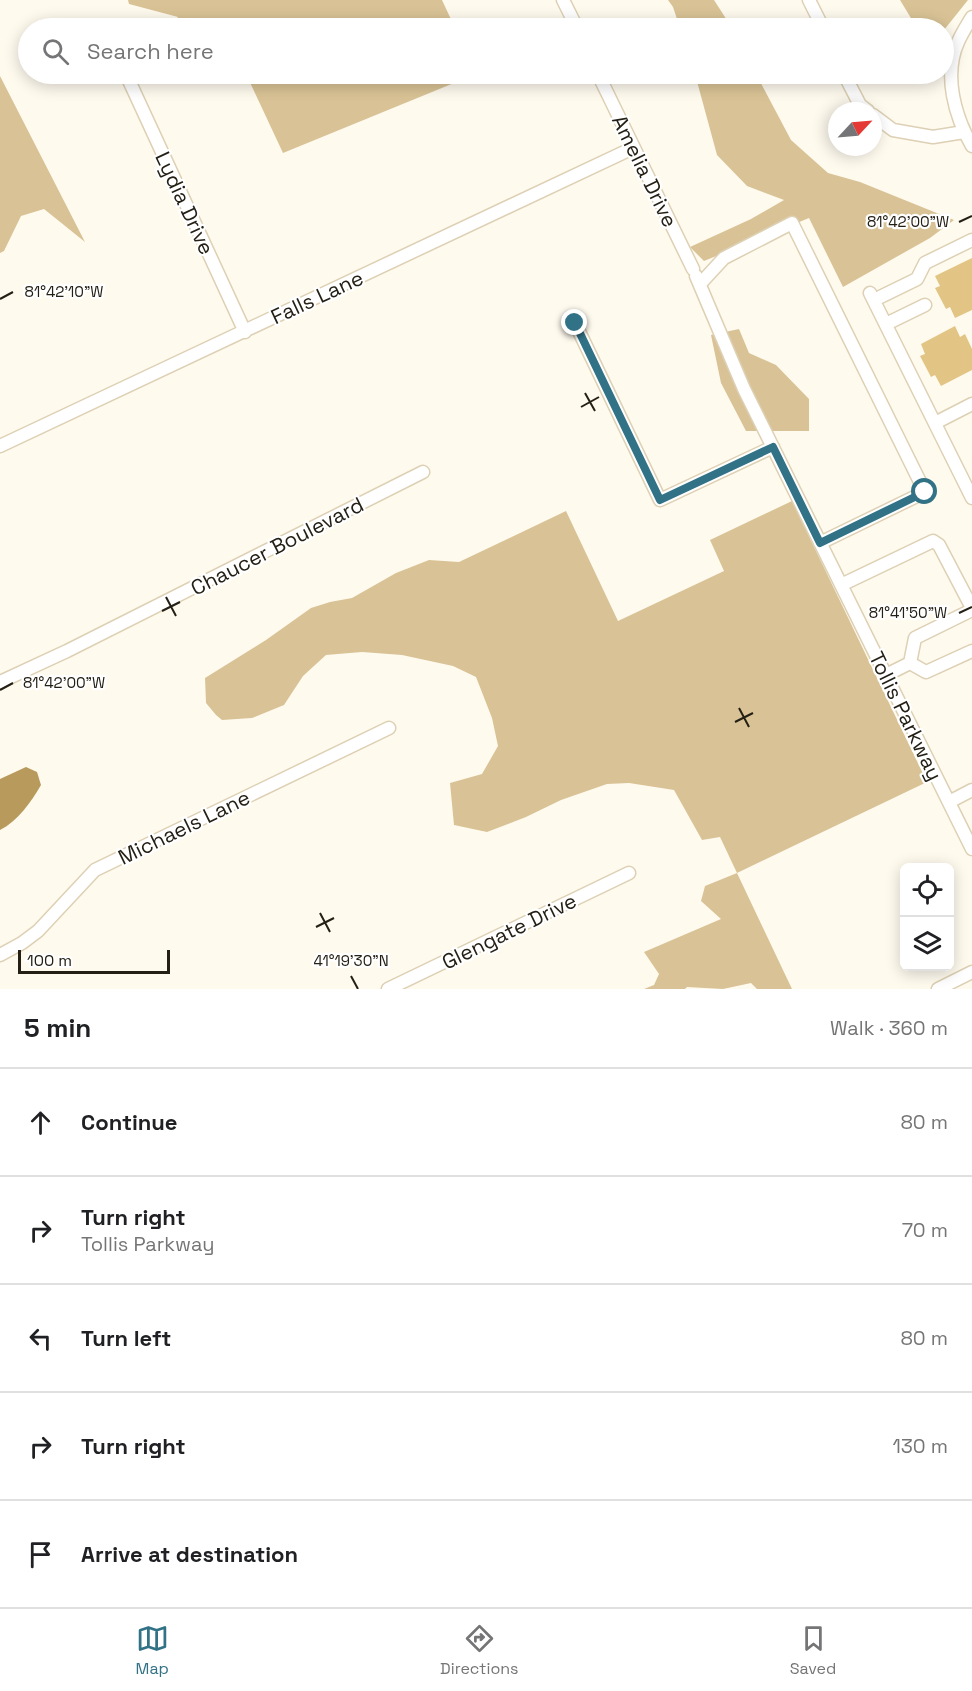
<!DOCTYPE html>
<html lang="en">
<head>
<meta charset="utf-8">
<style>
  body { margin:0; font-family:"Space Grotesk",sans-serif; background:#f2f2f2; color:#202124 }
  .controls { position:absolute; right:18px; bottom:18px; display:grid; overflow:hidden; border-radius:9px; box-shadow:0 3px 15px #0003 }
  .controls button { width:54px; height:54px; display:grid; place-items:center; padding:0; border:0; border-bottom:2px solid #e0e0e0; background:#fff; color:#202124; font:30px sans-serif }
  .compass { position:absolute; left:828px; top:102px; width:54px; height:54px; border-radius:50%; background:#fff; box-shadow:0 3px 15px #0003; rotate:64deg }
  .scale { position:absolute; left:18px; bottom:15px; width:152px; box-sizing:border-box; padding-left:6px; border:3px solid #252016; border-top:0; font-size:16px; line-height:21px; white-space:nowrap; color:#252016; -webkit-text-stroke:4px #fff; paint-order:stroke }
  .stop { position:absolute; width:18px; height:18px; margin:-14px; border:4px solid #327286; border-radius:50%; background:#fff }
  .stop.end { background:#327286; border-color:#fff; box-shadow:0 2px 6px #0008 }
  .list { margin:0; padding:0; list-style:none }
  h2 { display:flex; justify-content:space-between; align-items:center; height:78px; margin:0; padding:0 24px; font-size:26px }
  h2 small { font-size:20px; font-weight:400; color:#757577 }
  .list li { display:grid; grid-template-columns:39px 1fr auto; gap:18px; align-items:center; box-sizing:border-box; height:108px; padding:0 24px; border-top:2px solid #e0e0e0 }
  .list b { display:block; font-size:22px; white-space:nowrap }
  .list p { margin:0; font-size:20px; white-space:nowrap; color:#757577 }
  .list em { font-size:20px; font-style:normal; color:#757577 }
  .icon { flex:none; width:33px; height:33px; fill:none; stroke:currentColor; stroke-width:2; stroke-linecap:round; stroke-linejoin:round }
  .map { position:relative; flex:none; width:972px; height:989px; overflow:hidden }
  .search { position:absolute; background:#fff; box-shadow:0 3px 15px #0003; left:18px; right:18px; top:18px; height:66px; display:flex; align-items:center; gap:15px; box-sizing:border-box; padding:0 21px; border-radius:33px; color:#757577; font-size:22px }
  .sheet { height:618px; background:#fff }
  nav { display:flex; justify-content:space-around; align-items:center; box-sizing:border-box; height:84px; border-top:2px solid #e0e0e0; background:#fff; font-size:16px; color:#757577 }
  nav a { display:grid; justify-items:center; gap:3px }
  nav .on { color:#327286 }
  .map>svg:first-child { display:block }
</style>
</head>
<body>
<div class="map">
<svg width="972" height="989" viewBox="0 0 972 989">
  <rect width="100%" height="100%" fill="#fffaee"/>
  <path fill="#d9c396" d="M 128,0 L 442,0 L 455,28 L 169,28 L 178,17 L 129,4 Z
    M 668,0 L 714,0 L 732,28 L 680,28 L 673,7 Z
    M 900,0 L 968,0 L 944,30 L 944,28 L 917,28 Z
    M 246,74 L 476,74 L 283,153 Z
    M 695,74 L 756,74 L 791,140 L 828,173 L 860,182 L 954,220 L 930,238 L 843,287 L 809,218 L 704,261 L 690,247 L 751,219 L 784,200 L 747,186 L 717,155 Z
    M 0,76 L 85,242 L 44,209 L 21,216 L 4,251 L 0,253 Z
    M 739,329 L 749,353 L 776,365 L 809,399 L 809,431 L 746,431 L 721,383 L 711,335 Z
    M 792,501 L 927,782 L 737,873 L 792,989 L 757,989 L 751,983 L 723,989 L 687,987 L 685,989 L 644,989 L 654,985 L 659,974 L 644,952 L 721,919 L 701,901 L 705,886 L 737,873 L 720,837 L 702,840 L 674,790 L 629,783 L 607,784 L 561,800 L 526,817 L 487,832 L 454,825 L 450,783 L 482,774 L 498,746 L 492,718 L 476,677 L 453,666 L 402,655 L 362,652 L 326,655 L 303,676 L 284,705 L 252,718 L 222,720 L 216,715 L 206,703 L 205,678 L 266,640 L 311,608 L 330,602 L 352,598 L 396,573 L 429,560 L 459,562 L 566,511 L 618,621 L 724,571 L 710,540 Z"/>
  <path fill="#b79a5c" d="M 26,767 L 37,772 L 41,785 C 31,802 18,821 0,830 L 0,779 Z"/>
  <path fill="#e2c585" d="M 972,258 L 972,310 L 955,318 L 950,307 L 946,309 L 935,288 L 940,286 L 935,276 Z
    M 955,326 L 960,337 L 965,334 L 972,349 L 972,370 L 941,386 L 935,375 L 931,377 L 920,356 L 925,354 L 921,344 Z"/>
  <g fill="none" stroke-linecap="round" stroke-linejoin="round">
    <g stroke="#ddd0b4" stroke-width="15">
      <path id="minor" d="M 563,0 L 577,28
        M 809,0 L 823,28
        M 972,17 C 967,25 962,33 958,42 C 943,75 955,117 972,146
        M 126,74 L 245,332
        M 598,74 L 693,269
        M 844,74 L 860,105 L 868,111
        M 873,115 L 893,130 L 933,137 L 964,132
        M 696,276 L 744,389 L 972,849
        M 700,284 L 724,258 L 792,223 L 925,492 L 820,543
        M 870,293 L 972,498
        M 874,300 L 917,279 L 925,263 L 972,240
        M 575,323 L 660,500 L 773,447
        M 886,324 L 925,305
        M 935,423 L 972,404
        M 0,446 L 633,148
        M 841,585 L 933,541 L 939,545 L 972,608
        M 910,663 L 915,638 L 972,610
        M 910,663 L 926,672 L 972,651
        M 886,675 L 910,663
        M 0,682 L 67,651 L 423,472
        M 949,802 L 972,790
        M 0,955 L 22,943 L 38,931 L 95,870 L 389,728
        M 388,989 L 629,873
        M 938,989 L 972,972"/>
    </g>
    <use href="#minor" stroke="#fff" stroke-width="12"/>
  </g>
  <g fill="none" stroke-linecap="round" stroke-linejoin="round">
    <path stroke="#327286" stroke-width="8" d="M 575,323 L 660,500 L 773,447 L 820,543 L 925,492"/>
  </g>
  <path fill="none" stroke="#252016" stroke-width="2" d="M 959,222 L 972,216M 0,299 L 13,292M 585,393 L 595,411M 581,407 L 599,397M 166,597 L 176,616M 162,611 L 180,602M 959,613 L 972,607M 0,690 L 13,683M 739,708 L 749,727M 735,722 L 753,713M 320,913 L 330,932M 316,927 L 334,918M 351,976 L 358,989"/>
  <g text-anchor="middle" dominant-baseline="central" stroke-width="4.5" stroke-linejoin="round" paint-order="stroke">
    <g font-size="21" fill="#252016" stroke="#fff">
      <text transform="translate(645 171) rotate(64)">Amelia Drive</text>
      <text transform="translate(185 203) rotate(65)">Lydia Drive</text>
      <text transform="translate(317 297) rotate(-25)">Falls Lane</text>
      <text transform="translate(277 546) rotate(-27)">Chaucer Boulevard</text>
      <text transform="translate(906 716) rotate(64)">Tollis Parkway</text>
      <text transform="translate(184 827) rotate(-26)">Michaels Lane</text>
      <text transform="translate(509 931) rotate(-26)">Glengate Drive</text>
    </g>
  </g>
  <g font-size="15" text-anchor="middle" fill="#252016" stroke="#fff" stroke-width="4.5" stroke-linejoin="round" paint-order="stroke">
    <text x="908" y="227">81°42'00"W</text>
    <text x="64" y="297">81°42'10"W</text>
    <text x="908" y="618">81°41'50"W</text>
    <text x="64" y="688">81°42'00"W</text>
    <text x="351" y="966">41°19'30"N</text>
  </g>
</svg>
<div class="controls">
<button><svg class="icon" aria-label="locate" viewBox="0 0 24 24"><circle cx="12" cy="12" r="6"/><path d="M12 2v4M12 18v4M2 12h4M18 12h4"/></svg></button>
<button><svg class="icon" aria-label="layers" viewBox="0 0 24 24"><path d="M12 4l9 5-9 5-9-5zM3 14l9 5 9-5"/></svg></button>
</div>
<svg class="compass" viewBox="-18 -18 36 36"><path d="M0-13l5 13h-10z" fill="#e53935"/><path d="M0 13l5-13h-10z" fill="#757577"/></svg>
<div class="scale">100 m</div>
<div class="stop" style="left:925px;top:492px"></div>
<div class="stop end" style="left:575px;top:323px"></div>
<div class="search"><svg class="icon" aria-label="search" viewBox="0 0 24 24"><circle cx="10" cy="10" r="6"/><path d="M15 15l6 6"/></svg>Search here</div>
</div>
<section class="sheet">
<h2>5 min<small>Walk · 360 m</small></h2>
<ul class="list">
<li><svg class="icon" aria-label="ahead" viewBox="0 0 24 24"><path d="M12 20V5M6 11l6-6 6 6"/></svg><div><b>Continue</b></div><em>80 m</em></li>
<li><svg class="icon" aria-label="right" viewBox="0 0 24 24"><path d="M7 20v-9h11M14 6l5 5-5 5"/></svg><div><b>Turn right</b><p>Tollis Parkway</p></div><em>70 m</em></li>
<li><svg class="icon" aria-label="left" viewBox="0 0 24 24"><path d="M17 20v-9H6M10 6l-5 5 5 5"/></svg><div><b>Turn left</b></div><em>80 m</em></li>
<li><svg class="icon" aria-label="right" viewBox="0 0 24 24"><path d="M7 20v-9h11M14 6l5 5-5 5"/></svg><div><b>Turn right</b></div><em>130 m</em></li>
<li><svg class="icon" aria-label="arrive" viewBox="0 0 24 24"><path d="M6 21V4h12l-3 4 3 4H6"/></svg><div><b>Arrive at destination</b></div></li>
</ul>
</section>
<nav>
<a class="on"><svg class="icon" aria-label="map" viewBox="0 0 24 24"><path d="M3 6l6-2 6 2 6-2v14l-6 2-6-2-6 2zM9 4v14M15 6v14"/></svg>Map</a>
<a><svg class="icon" aria-label="directions" viewBox="0 0 24 24"><path d="M12 3l9 9-9 9-9-9zM9 14v-3h6M13 9l2 2-2 2"/></svg>Directions</a>
<a><svg class="icon" aria-label="saved" viewBox="0 0 24 24"><path d="M7 4h10v16l-5-4-5 4z"/></svg>Saved</a>
</nav>
</body>
</html>
